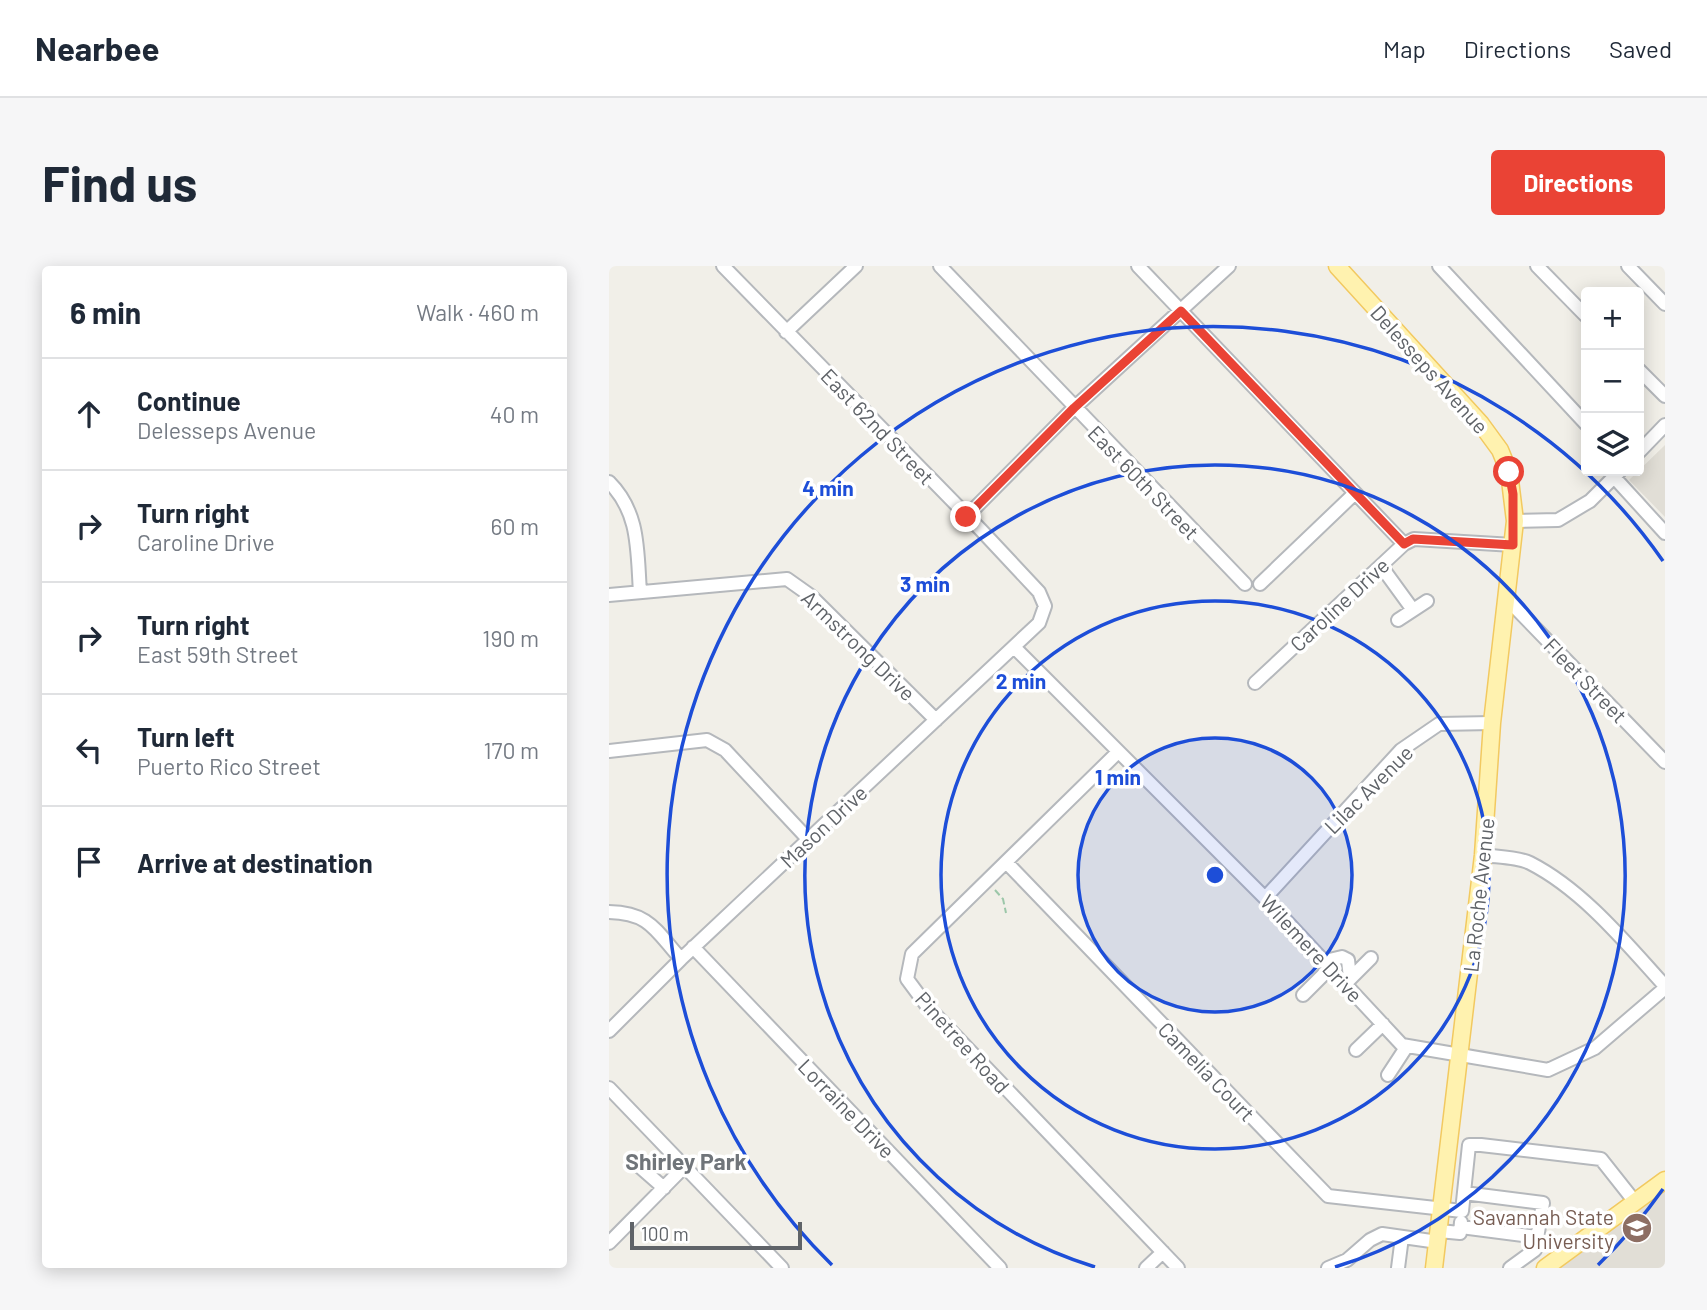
<!DOCTYPE html>
<html lang="en">
<head>
<meta charset="utf-8">
<style>
  body { margin:0; font-family:Barlow,sans-serif; background:#f6f6f7; color:#1f2937 }
  .controls { position:absolute; right:21px; top:21px; display:grid; overflow:hidden; border-radius:7px; box-shadow:0 4px 18px #0003 }
  .controls button { width:63px; height:63px; display:grid; place-items:center; padding:0; border:0; border-bottom:2px solid #e0e1e3; background:#fff; color:#1f2937; font:35px sans-serif }
  .scale { position:absolute; left:21px; bottom:18px; width:172px; box-sizing:border-box; padding-left:7px; border:4px solid #5f6368; border-top:0; font-size:19px; line-height:24px; white-space:nowrap; color:#5f6368; -webkit-text-stroke:5px #fff; paint-order:stroke }
  .stop { position:absolute; width:21px; height:21px; margin:-16px; border:5px solid #ea4335; border-radius:50%; background:#fff }
  .stop.end { background:#ea4335; border-color:#fff; box-shadow:0 2px 7px #0008 }
  .list { margin:0; padding:0; list-style:none }
  h2 { display:flex; justify-content:space-between; align-items:center; height:91px; margin:0; padding:0 28px; font-size:30px }
  h2 small { font-size:23px; font-weight:400; color:#747a83 }
  .list li { display:grid; grid-template-columns:46px 1fr auto; gap:21px; align-items:center; box-sizing:border-box; height:112px; padding:0 28px; border-top:2px solid #e0e1e3 }
  .list b { display:block; font-size:26px; white-space:nowrap }
  .list p { margin:0; font-size:23px; white-space:nowrap; color:#747a83 }
  .list em { font-size:23px; font-style:normal; color:#747a83 }
  .icon { flex:none; width:38px; height:38px; fill:none; stroke:currentColor; stroke-width:2; stroke-linecap:round; stroke-linejoin:round }
  .map { position:relative; flex:none; width:1056px; height:1002px; overflow:hidden; border-radius:7px }
  header { display:flex; align-items:center; gap:42px; box-sizing:border-box; height:98px; padding:0 35px; background:#fff; border-bottom:2px solid #e0e1e3 }
  header strong { font-size:33px }
  nav { display:flex; gap:38px; margin-inline-start:auto; font-size:24px }
  .intro { display:flex; align-items:center; justify-content:space-between; box-sizing:border-box; height:168px; padding:0 42px }
  h1 { margin:0; font-size:49px }
  .button { padding:18px 32px; border-radius:7px; background:#ea4335; color:#fff; font-size:24px; font-weight:700 }
  main { display:flex; gap:42px; padding:0 42px }
  aside { flex:1; background:#fff; border-radius:7px; box-shadow:0 4px 18px #0003 }
  .map>svg:first-child { display:block }
</style>
</head>
<body>
<header>
<strong>Nearbee</strong>
<nav><a>Map</a><a>Directions</a><a>Saved</a></nav>
</header>
<div class="intro"><h1>Find us</h1><a class="button">Directions</a></div>
<main>
<aside>
<h2>6 min<small>Walk · 460 m</small></h2>
<ul class="list">
<li><svg class="icon" aria-label="ahead" viewBox="0 0 24 24"><path d="M12 20V5M6 11l6-6 6 6"/></svg><div><b>Continue</b><p>Delesseps Avenue</p></div><em>40 m</em></li>
<li><svg class="icon" aria-label="right" viewBox="0 0 24 24"><path d="M7 20v-9h11M14 6l5 5-5 5"/></svg><div><b>Turn right</b><p>Caroline Drive</p></div><em>60 m</em></li>
<li><svg class="icon" aria-label="right" viewBox="0 0 24 24"><path d="M7 20v-9h11M14 6l5 5-5 5"/></svg><div><b>Turn right</b><p>East 59th Street</p></div><em>190 m</em></li>
<li><svg class="icon" aria-label="left" viewBox="0 0 24 24"><path d="M17 20v-9H6M10 6l-5 5 5 5"/></svg><div><b>Turn left</b><p>Puerto Rico Street</p></div><em>170 m</em></li>
<li><svg class="icon" aria-label="arrive" viewBox="0 0 24 24"><path d="M6 21V4h12l-3 4 3 4H6"/></svg><div><b>Arrive at destination</b></div></li>
</ul>
</aside>
<div class="map">
<svg width="1056" height="1002" viewBox="0 0 1056 1002">
  <rect width="100%" height="100%" fill="#f1efe8"/>
  <path fill="#e1ded6" d="M 1056,179 L 1056,251 L 1020,214 Z
    M 1056,921 L 1056,1002 L 943,1002 Z"/>
  <g fill="none" stroke-linecap="round" stroke-linejoin="round">
    <g stroke="#b5b8bc" stroke-width="16">
      <path id="minor" d="M 331,0 L 636,318
        M 529,0 L 795,278
        M 830,0 L 977,158
        M 928,0 L 977,50
        M 1019,0 L 1056,38
        M 177,66 L 247,0
        M 1030,104 L 1056,130
        M 1030,186 L 1056,159
        M 1005,211 L 1056,267
        M 0,216 C 31,247 28,285 31,326
        M 357,251 L 465,142 L 620,0
        M 906,255 L 949,254 L 981,235 L 1011,205
        M 772,300 L 804,344
        M 651,318 L 745,228
        M 0,329 L 178,313 L 202,330 L 327,454
        M 897,332 L 1056,496
        M 789,354 L 818,335
        M 405,381 L 656,632 L 793,779 L 939,804 L 986,782 L 1056,722
        M 646,417 L 795,278 L 805,273 L 904,279
        M 0,485 L 98,474 L 116,484 L 199,573
        M 508,487 L 303,688 L 298,713 L 318,740 L 569,1002
        M 874,589 C 888,591 909,591 921,597 C 974,624 1017,677 1056,720
        M 397,596 L 719,930 L 853,945 L 860,879 L 872,879 L 992,893 L 1026,936
        M 656,632 L 792,484 L 830,458 L 883,457
        M 0,646 C 41,647 46,664 72,693
        M 84,681 L 391,1002
        M 716,695 L 733,691 L 739,694 L 741,712
        M 739,715 L 762,692
        M 694,729 L 721,702
        M 0,765 L 72,693 L 430,357 L 436,340 L 430,326 L 372,264 L 114,0
        M 747,784 L 774,758
        M 779,809 L 798,780
        M 0,822 L 173,1002
        M 31,901 L 55,922
        M 855,927 L 934,937 L 926,984 L 901,1002
        M 852,961 L 928,971
        M 830,965 L 851,967 L 852,956
        M 0,977 L 76,900
        M 537,1002 L 554,986
        M 719,1002 L 738,994 L 761,974 L 773,968 L 829,976
        M 789,1002 L 793,971"/>
    </g>
    <g stroke="#f2c960" stroke-width="19">
      <path id="major" d="M 728,0 L 872,158 L 891,184 L 900,206 L 906,255 L 883,457 L 874,589 L 825,1002
        M 936,1002 L 1056,914"/>
    </g>
    <path stroke="#9cc7a9" stroke-width="2" stroke-dasharray="7 3.5" stroke-linecap="butt" d="M 386,624 L 394,633 L 397,647"/>
    <use href="#minor" stroke="#fff" stroke-width="12"/>
    <use href="#major" stroke="#fff2af" stroke-width="16"/>
  </g>
  <g fill="none" stroke-linecap="round" stroke-linejoin="round">
    <path stroke="#ea4335" stroke-width="9" d="M 357,251 L 465,142 L 572,45 L 795,278 L 804,273 L 904,279 L 904,228 L 900,206"/>
  </g>
  <circle cx="606" cy="609" r="137" fill="#1d4ed8" fill-opacity=".12"/>
  <g fill="none" stroke="#1d4ed8" stroke-width="3.5">
    <circle cx="606" cy="609" r="137"/>
    <circle cx="606" cy="609" r="274"/>
    <path d="M486 1001A410 410 0 1 1 726 1001"/>
    <path d="M1054 923A547 547 0 0 1 989 999M223 999A547 547 0 1 1 1054 295"/>
  </g>
  <defs>
    <g id="university-disc" transform="scale(1.575)"><circle r="9.5" fill="#8d6e63" stroke="#fff"/><path d="M0-5L7-2L0 1L-7-2ZM-4 1L0 2.5L4 1V4Q0 6-4 4Z" fill="#fff"/></g>
  </defs>
  <g fill-rule="evenodd">
    <use href="#university-disc" x="1028" y="962"/>
  </g>
  <g text-anchor="middle" dominant-baseline="central" stroke-width="7" stroke-linejoin="round" paint-order="stroke">
    <g font-size="21" fill="#5f6368" stroke="#fff">
      <text transform="translate(821 103) rotate(48)">Delesseps Avenue</text>
      <text transform="translate(269 160) rotate(46)">East 62nd Street</text>
      <text transform="translate(535 216) rotate(46)">East 60th Street</text>
      <text transform="translate(730 338) rotate(-43)">Caroline Drive</text>
      <text transform="translate(250 379) rotate(44)">Armstrong Drive</text>
      <text transform="translate(977 414) rotate(46)">Fleet Street</text>
      <text transform="translate(759 523) rotate(-45)">Lilac Avenue</text>
      <text transform="translate(214 560) rotate(-43)">Mason Drive</text>
      <text transform="translate(869 629) rotate(-84)">La Roche Avenue</text>
      <text transform="translate(703 682) rotate(47)">Wilemere Drive</text>
      <text transform="translate(354 776) rotate(48)">Pinetree Road</text>
      <text transform="translate(598 805) rotate(46)">Camelia Court</text>
      <text transform="translate(238 842) rotate(46)">Lorraine Drive</text>
    </g>
    <g font-size="21" fill="#785e54" stroke="#fff" text-anchor="end">
      <text x="1005" y="950">Savannah State<tspan x="1005" dy="24">University</tspan></text>
    </g>
    <g font-size="23" font-weight="bold" fill="#70757a" stroke="#fff">
      <text x="77" y="895">Shirley Park</text>
    </g>
  </g>
  <circle cx="606" cy="609" r="10" fill="#1d4ed8" stroke="#fff" stroke-width="3.5"/>
  <g font-size="21" text-anchor="middle" font-weight="bold" fill="#1d4ed8" stroke="#fff" stroke-width="7" stroke-linejoin="round" paint-order="stroke">
    <text x="219" y="230">4 min</text>
    <text x="316" y="326">3 min</text>
    <text x="412" y="423">2 min</text>
    <text x="509" y="519">1 min</text>
  </g>
</svg>
<div class="controls">
<button>+</button>
<button>−</button>
<button><svg class="icon" aria-label="layers" viewBox="0 0 24 24"><path d="M12 4l9 5-9 5-9-5zM3 14l9 5 9-5"/></svg></button>
</div>
<div class="scale">100 m</div>
<div class="stop" style="left:900px;top:206px"></div>
<div class="stop end" style="left:357px;top:251px"></div>
</div>
</main>
</body>
</html>
